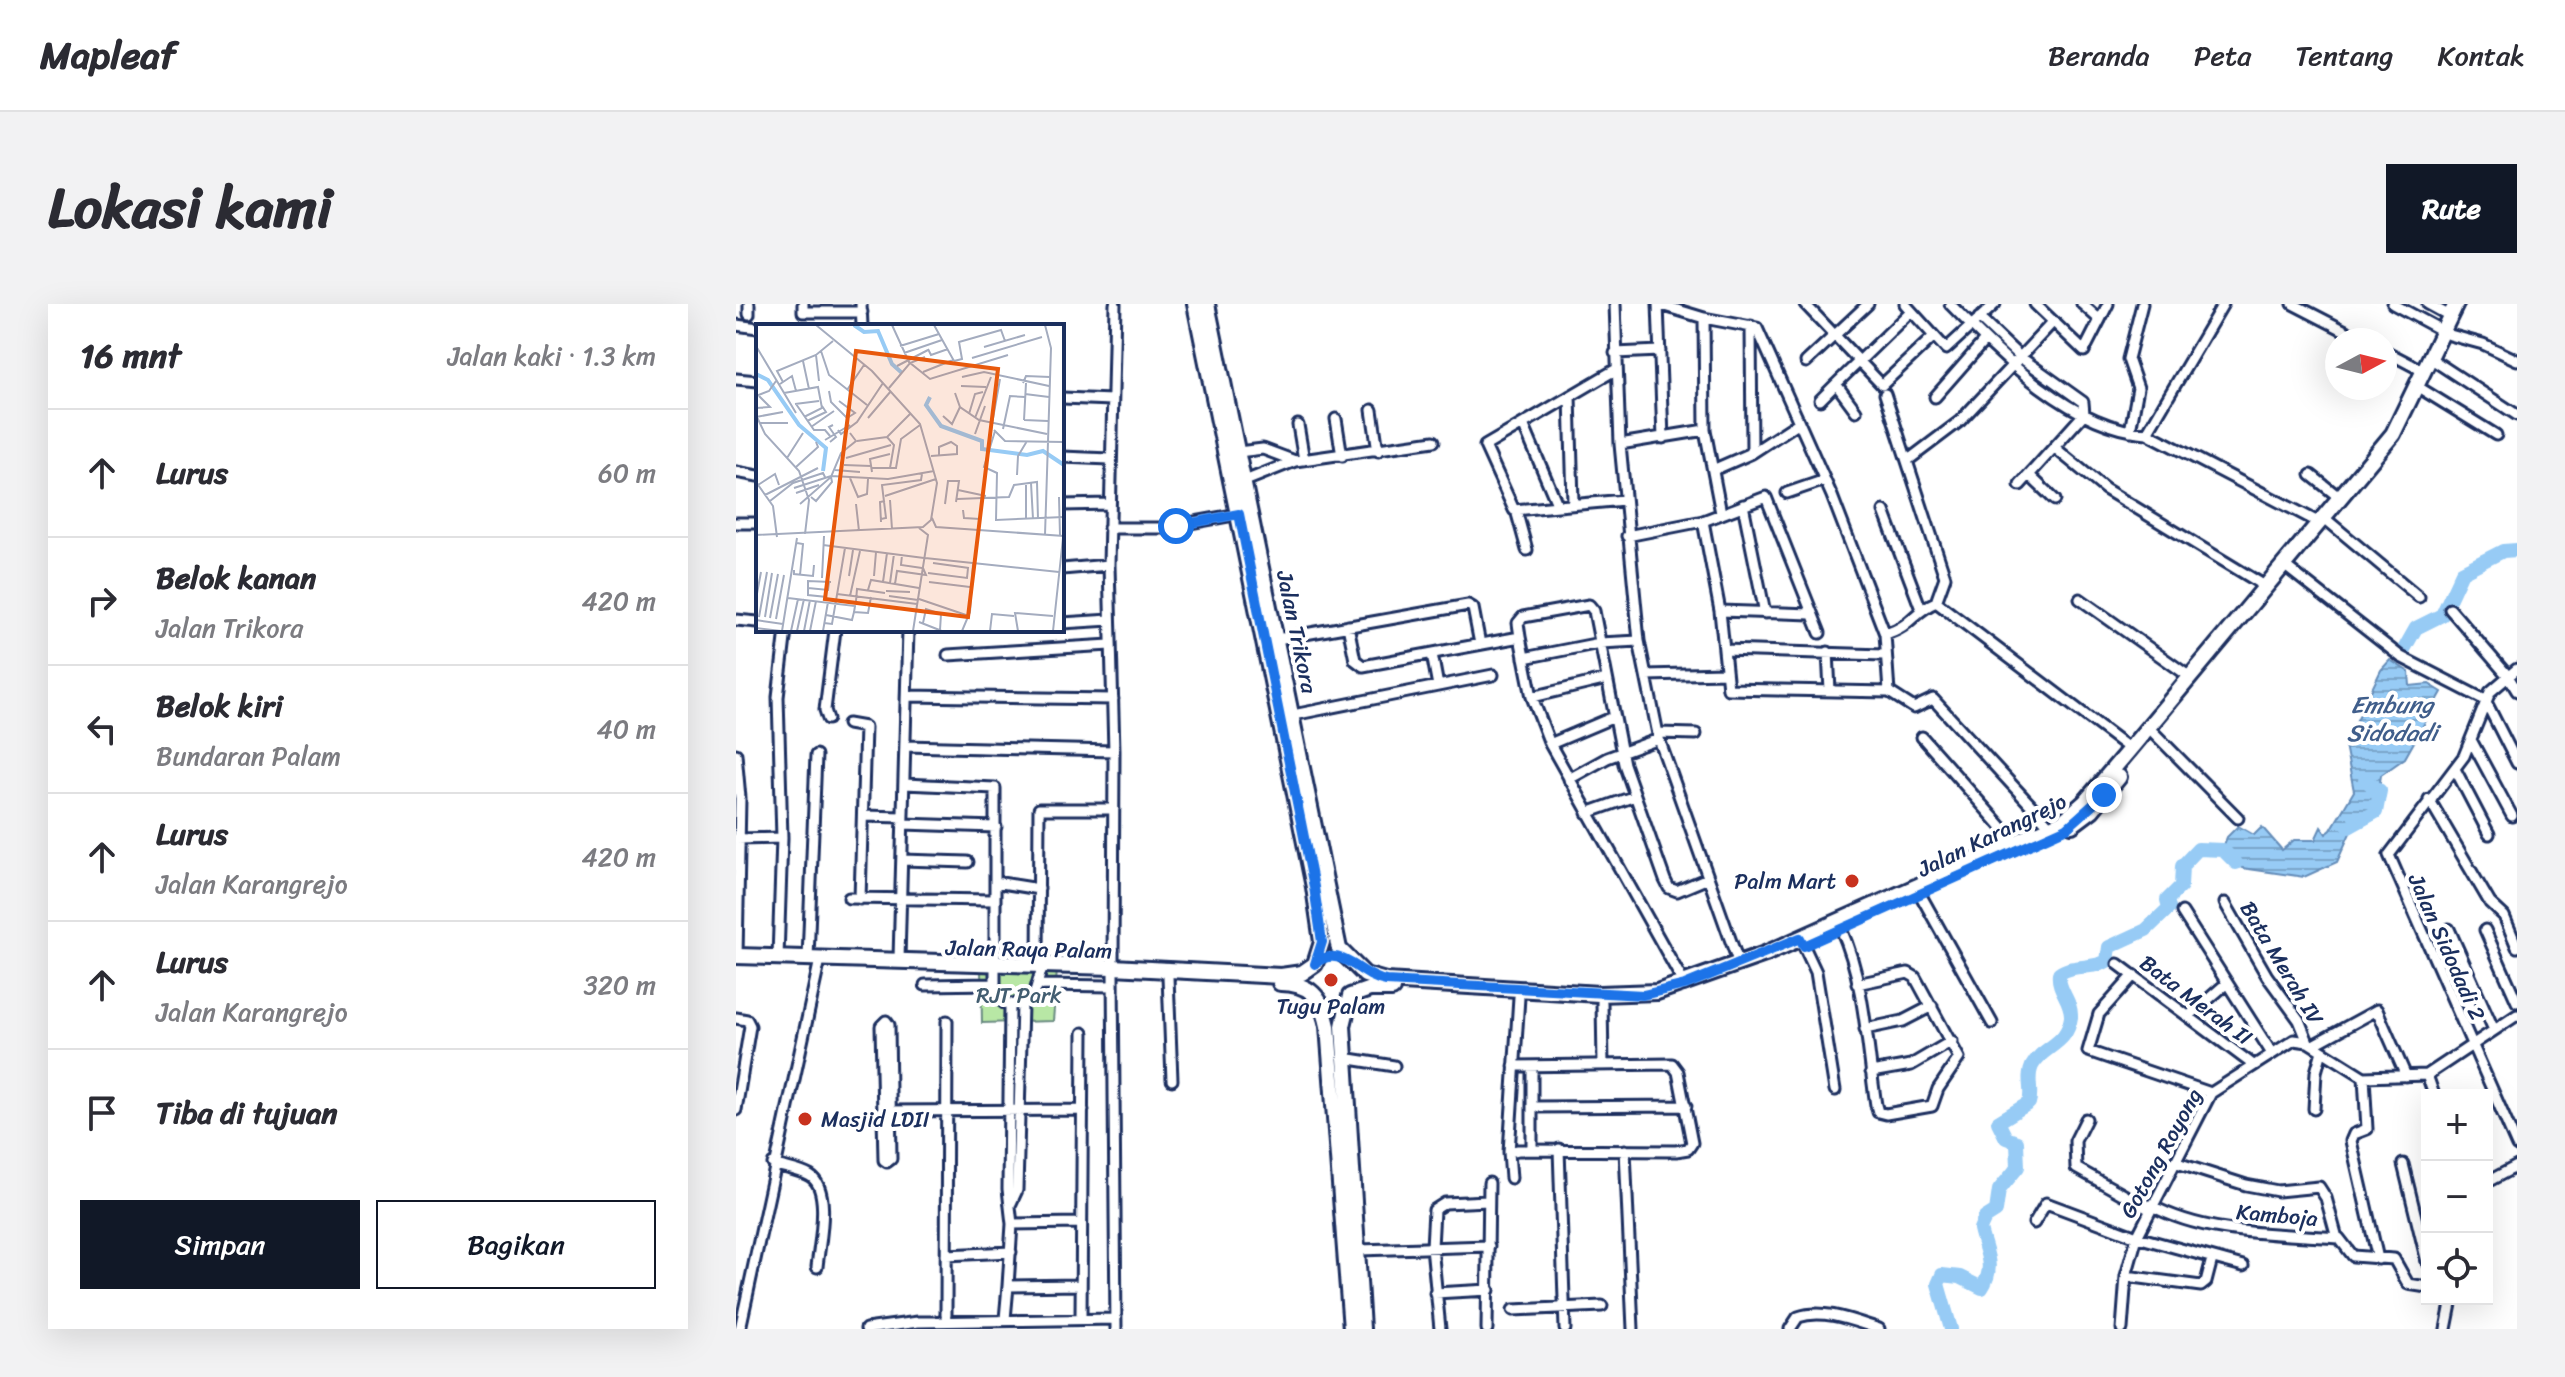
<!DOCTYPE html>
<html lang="id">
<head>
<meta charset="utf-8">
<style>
  body { margin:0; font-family:Sriracha,sans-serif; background:#f2f2f3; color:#2b2b33 }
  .controls { position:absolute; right:24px; bottom:24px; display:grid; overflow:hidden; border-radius:0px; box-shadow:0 8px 32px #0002 }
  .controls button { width:72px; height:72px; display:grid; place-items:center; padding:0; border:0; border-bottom:2px solid #e1e1e2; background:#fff; color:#2b2b33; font:40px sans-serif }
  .compass { position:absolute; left:1589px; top:24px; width:72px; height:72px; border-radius:50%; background:#fff; box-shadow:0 8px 32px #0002; rotate:83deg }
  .stop { position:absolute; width:24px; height:24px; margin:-18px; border:6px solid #1a73e8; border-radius:50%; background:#fff }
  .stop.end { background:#1a73e8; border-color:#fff; box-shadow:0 2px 8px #0008 }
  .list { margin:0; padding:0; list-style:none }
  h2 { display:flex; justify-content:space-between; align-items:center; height:104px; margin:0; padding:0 32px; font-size:34px }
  h2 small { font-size:26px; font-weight:400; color:#7c7c81 }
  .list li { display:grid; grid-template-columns:52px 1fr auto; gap:24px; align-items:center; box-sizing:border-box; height:128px; padding:0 32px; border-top:2px solid #e1e1e2 }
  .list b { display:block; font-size:30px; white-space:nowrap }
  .list p { margin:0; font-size:26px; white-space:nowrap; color:#7c7c81 }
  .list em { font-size:26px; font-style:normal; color:#7c7c81 }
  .actions { display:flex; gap:16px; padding:24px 32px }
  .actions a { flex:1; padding:18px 0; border:2px solid #111827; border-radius:0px; text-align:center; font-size:28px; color:#111827 }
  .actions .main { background:#111827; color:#fff }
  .icon { flex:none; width:44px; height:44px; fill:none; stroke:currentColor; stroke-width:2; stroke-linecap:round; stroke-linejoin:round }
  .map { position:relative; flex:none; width:1781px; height:1025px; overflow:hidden; border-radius:0px }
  header { display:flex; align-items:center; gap:48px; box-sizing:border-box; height:112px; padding:0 40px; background:#fff; border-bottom:2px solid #e1e1e2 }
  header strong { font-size:38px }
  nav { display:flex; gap:44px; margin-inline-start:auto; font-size:28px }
  .intro { display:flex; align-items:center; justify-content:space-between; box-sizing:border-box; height:192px; padding:0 48px }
  h1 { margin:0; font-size:56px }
  .button { padding:20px 36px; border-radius:0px; background:#111827; color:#fff; font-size:28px; font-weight:700 }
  main { display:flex; gap:48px; padding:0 48px }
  aside { flex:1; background:#fff; border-radius:0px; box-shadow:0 8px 32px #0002 }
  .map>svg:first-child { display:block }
</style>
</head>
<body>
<header>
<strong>Mapleaf</strong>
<nav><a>Beranda</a><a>Peta</a><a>Tentang</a><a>Kontak</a></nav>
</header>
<div class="intro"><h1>Lokasi kami</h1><a class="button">Rute</a></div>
<main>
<aside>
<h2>16 mnt<small>Jalan kaki · 1.3 km</small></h2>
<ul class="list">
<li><svg class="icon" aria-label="ahead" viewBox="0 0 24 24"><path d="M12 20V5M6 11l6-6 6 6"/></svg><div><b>Lurus</b></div><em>60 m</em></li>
<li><svg class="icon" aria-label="right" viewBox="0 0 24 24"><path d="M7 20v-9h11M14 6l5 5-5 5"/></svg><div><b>Belok kanan</b><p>Jalan Trikora</p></div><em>420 m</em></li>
<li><svg class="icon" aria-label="left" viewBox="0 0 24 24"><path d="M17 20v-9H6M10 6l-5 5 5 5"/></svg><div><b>Belok kiri</b><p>Bundaran Palam</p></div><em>40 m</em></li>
<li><svg class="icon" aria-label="ahead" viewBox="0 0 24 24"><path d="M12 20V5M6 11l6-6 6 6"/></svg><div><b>Lurus</b><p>Jalan Karangrejo</p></div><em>420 m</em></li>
<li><svg class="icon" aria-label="ahead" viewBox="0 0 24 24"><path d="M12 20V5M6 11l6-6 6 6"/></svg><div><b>Lurus</b><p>Jalan Karangrejo</p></div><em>320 m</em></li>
<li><svg class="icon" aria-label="arrive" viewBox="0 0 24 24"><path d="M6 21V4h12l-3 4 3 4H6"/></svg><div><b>Tiba di tujuan</b></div></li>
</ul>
<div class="actions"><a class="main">Simpan</a><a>Bagikan</a></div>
</aside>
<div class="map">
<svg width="1781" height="1025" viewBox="0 0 1781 1025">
  <defs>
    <pattern id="water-rules" width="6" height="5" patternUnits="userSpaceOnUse" patternTransform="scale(2)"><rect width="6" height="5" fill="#97cbf5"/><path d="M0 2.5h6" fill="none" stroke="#7aa5ca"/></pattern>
  </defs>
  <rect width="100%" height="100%" fill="#fff"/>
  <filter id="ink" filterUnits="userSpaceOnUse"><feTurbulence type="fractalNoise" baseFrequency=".0125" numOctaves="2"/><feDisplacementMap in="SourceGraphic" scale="16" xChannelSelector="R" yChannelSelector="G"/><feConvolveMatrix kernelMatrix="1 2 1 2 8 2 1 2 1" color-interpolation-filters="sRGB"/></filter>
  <g filter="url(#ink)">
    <path fill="#b8e7a5" stroke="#6a8b82" stroke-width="2" d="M 245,664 L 321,666 L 317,717 L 246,719 Z"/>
    <path fill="url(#water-rules)" stroke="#658db9" stroke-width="2" d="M 1654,356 L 1673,368 L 1674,382 L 1693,380 L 1706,388 L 1669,454 L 1645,471 L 1640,505 L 1614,529 L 1601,558 L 1568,573 L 1506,564 L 1485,549 L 1491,533 L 1502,522 L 1518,531 L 1526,523 L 1546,546 L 1558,536 L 1579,536 L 1585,523 L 1590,530 L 1595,526 L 1618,487 L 1609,441 L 1645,366 Z"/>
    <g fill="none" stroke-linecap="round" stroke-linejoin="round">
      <path stroke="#97cbf5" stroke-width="14" d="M 1667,347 L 1680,324 L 1706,311 L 1726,268 L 1767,247 L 1781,246
        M 1613,523 L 1640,508 L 1644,487 L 1629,476
        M 1215,1025 L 1202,980 L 1206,971 L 1224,973 L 1246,984 C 1260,962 1249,948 1244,925 L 1249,914 L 1260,907 L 1263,886 L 1282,863 L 1281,838 L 1270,834 L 1262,818 L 1293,799 C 1297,786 1290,775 1296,762 C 1307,741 1331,742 1335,713 C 1336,696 1321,686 1323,670 C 1338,659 1357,666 1371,657 L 1373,643 L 1410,626 L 1433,604 L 1431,596 L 1445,582 L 1446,562 L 1462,545 L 1487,546 L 1500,559"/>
      <g stroke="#1b2f5e" stroke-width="15">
        <path id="street" d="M 13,0 L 13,10
          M 67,0 L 67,8 L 126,8
          M 125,0 L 126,22
          M 879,0 L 884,140 L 903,337 L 923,435 L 1003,660
          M 922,0 L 968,14 L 1021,24 L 1096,192 L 1149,330
          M 922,0 L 927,134
          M 1069,0 L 1146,81 L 1197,33
          M 1169,0 L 1210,45 L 1259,0
          M 1214,0 C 1265,52 1335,124 1411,129 L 1582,218
          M 1299,0 L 1348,47 L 1372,0
          M 1346,0 L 1364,16
          M 1557,0 L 1627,36
          M 1657,0 L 1707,27
          M 1692,0 L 1714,12
          M 968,14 L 969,126 L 985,209
          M 1243,14 L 1284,53 L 1347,98 L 1348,110 L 1284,181
          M 0,21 L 22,24
          M 1015,22 L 1016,149
          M 1714,31 L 1747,40 L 1781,56
          M 1649,47 L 1689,68
          M 879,49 L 924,47
          M 1070,58 L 1132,0
          M 1700,58 L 1781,111
          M 879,66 L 749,142 L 778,206 L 888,196
          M 0,75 L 22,77
          M 1687,86 L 1760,131
          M 1149,90 L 1209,273 L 1200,298
          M 834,92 L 837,198
          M 1199,93 L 1249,36
          M 326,94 L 376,96
          M 1084,96 L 1100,80
          M 636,106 L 642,147
          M 1120,107 L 1100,80 L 1175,7
          M 600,115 L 606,152
          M 787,120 L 821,200
          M 562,121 L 568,156
          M 1394,127 L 1402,84 L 1392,55 L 1406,0
          M 1411,129 L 1487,0
          M 884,140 L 969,126
          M 1319,144 L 1369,185 L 1529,282
          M 502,148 L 527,145 L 559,157
          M 326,153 L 374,155
          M 1171,157 L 1224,117 L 1316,19
          M 977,166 L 1016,149 L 1062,119
          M 0,168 L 22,172
          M 1293,171 L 1319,196
          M 1575,171 L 1604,194
          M 509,177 L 559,157 L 698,137
          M 1051,189 L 1089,176
          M 326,201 L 373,200
          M 1007,201 L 1029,309
          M 780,206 L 791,246
          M 1148,207 L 1185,305
          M 967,217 L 984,307 L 992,385 L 1153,388 L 1178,404 L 1197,395 L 1314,522
          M 1592,217 L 1683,293
          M 0,219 L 22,219
          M 373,224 L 426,224 L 503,210
          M 891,232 L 967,217 L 1030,193 L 1084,329
          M 326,265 L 373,261
          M 1553,265 L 1665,353 L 1749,396 L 1781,459
          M 1344,295 L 1454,373
          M 1714,305 L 1772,372 L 1781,387
          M 984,307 L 1075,310
          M 0,316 L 22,318
          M 326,319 L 374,316
          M 612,322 L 619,356 L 627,362 L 784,333 L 782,319 L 787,313 L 853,301 L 858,307 L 888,460 L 929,576 L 933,584 L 941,587 L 972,574
          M 784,333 L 796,393 L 814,440 L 949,681
          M 541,335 L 732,301 L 737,304 L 744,340
          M 988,346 L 1148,351
          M 1092,348 L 1094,387
          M 696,350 L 702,382
          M 212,351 L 374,341
          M 788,354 L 864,339 L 903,337
          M 1781,365 L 1754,388 L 1728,452 L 1653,551 L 1781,842
          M 910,371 L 988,369
          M 1153,388 L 1149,330 C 1178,321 1176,308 1200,298 L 1394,445
          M 171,392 L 377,395
          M 796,393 L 871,375
          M 557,411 L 757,371
          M 92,415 L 89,406 L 99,326
          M 112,420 L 129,423 L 124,595
          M 922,429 L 960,430
          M 1418,429 L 1502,514
          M 1186,433 L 1279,538
          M 1735,436 L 1776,512
          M 814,440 L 878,413
          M 169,442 L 378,447
          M 0,450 L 4,494 L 1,652
          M 1719,465 L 1753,530
          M 833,475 L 871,454 L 923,435
          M 168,480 L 259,484 L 259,690 L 268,699 L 286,701 L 298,691 L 305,667
          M 1693,495 L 1754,599 L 1768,612 L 1781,643
          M 851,509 L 899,492
          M 127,512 L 167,513
          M 167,520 L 260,523
          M 0,535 L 46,534
          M 166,556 L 232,558
          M 259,578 L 303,585
          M 1184,590 L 1256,719
          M 113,594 L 258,596
          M 1489,599 L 1531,672 L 1563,716 L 1572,738
          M 1446,608 L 1535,748
          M 1105,625 C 1129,678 1131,743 1140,801 L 1142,808 L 1150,810 L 1196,802 L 1202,785 L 1223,754 L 1179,673 L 1172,669 L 1121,680
          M 1713,625 L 1758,726
          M 1749,626 L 1781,698
          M 1064,634 L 1080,668 L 1099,786
          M 42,653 L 46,534 L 42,393 L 50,326
          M 72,654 L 80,451
          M 163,655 L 172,326
          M 302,660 L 303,505 L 378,505
          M 1382,660 L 1516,760
          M 377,663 L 378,447 L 373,261 L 379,0
          M 377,669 L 380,1025
          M 1398,671 L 1363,710 L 1352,747 L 1475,789
          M 432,673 L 436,776
          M 189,681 L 256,680
          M 303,681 L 377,682
          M 866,698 L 867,761
          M 274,701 L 272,885 L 276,920 L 272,982 L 345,981
          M 1453,712 L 1491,679
          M 0,714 L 11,716 L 14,722 L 0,806
          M 150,717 L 145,722 L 148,856 L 151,858
          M 150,717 L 153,721 L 155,855 L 151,858
          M 1129,725 L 1167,717 L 1196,702
          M 1577,741 L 1641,706 L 1670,772
          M 608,754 L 658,762
          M 796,764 L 796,844
          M 1135,768 L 1175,761 L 1216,737
          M 1691,771 L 1698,791
          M 1628,773 L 1631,825 L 1618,830 L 1615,837 L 1642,955
          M 796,803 L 950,802
          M 1578,805 L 1580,768 L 1586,747
          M 147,807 L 347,806
          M 1350,815 L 1339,837 L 1340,864 L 1413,905
          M 823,845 L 829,1025
          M 889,846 L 897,1025
          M 773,848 L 783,693
          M 1438,858 L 1510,881 L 1542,887 L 1583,883 L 1590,894 L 1601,934
          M 37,860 C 49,864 64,866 74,872 C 96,885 83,941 81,963
          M 1667,860 L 1691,958
          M 775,874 L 773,848 L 782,846 L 940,847 L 952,845 L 956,839 L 942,768 L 936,760 L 778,762
          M 1751,878 L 1781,862
          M 275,899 L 281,886 L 286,701
          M 1414,901 C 1471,932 1540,929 1603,934 L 1617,952 L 1658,955 L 1672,980 L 1691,983
          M 1298,919 L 1310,899 L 1401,933 L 1507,962
          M 276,920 L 345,919
          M 623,946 L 753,942
          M 210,951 L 275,948
          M 1390,972 L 1465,982 L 1470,978 L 1476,955
          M 699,989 L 753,986
          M 777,1006 L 866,1002
          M 210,1011 L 211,717
          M 345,1014 L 347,729
          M 269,1015 L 272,982
          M 4,1025 L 83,660
          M 130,1025 L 182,1018 L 380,1015
          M 704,1025 L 696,943 L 698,906 L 709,899 L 752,897
          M 751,1025 L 753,879
          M 1054,1025 L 1062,1013 C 1088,1004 1118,1017 1143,1025
          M 1386,1025 L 1390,972 L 1401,933 L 1475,789 L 1558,736 L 1572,738 L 1628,773 L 1691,771 L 1781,711
          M 1710,1025 L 1716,995"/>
      </g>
      <g stroke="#1b2f5e" stroke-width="20">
        <path id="primary" d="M 471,0 L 603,645 L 629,671 L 650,677 L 863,690 L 921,688 L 1029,650 L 1326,518 L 1349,498 L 1394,445 L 1657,130 L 1720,0
          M 1336,521 L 1356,506 L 1383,473
          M 0,652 L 377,663 L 545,672 L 566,669 L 579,660 L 586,638 L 578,583 L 459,0
          M 544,679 C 574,679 586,693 592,722 L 615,1025
          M 626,1025 L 607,722 L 614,692 L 634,685 L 656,685"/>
      </g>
      <use href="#street" stroke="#fff" stroke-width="9"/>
      <use href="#primary" stroke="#fff" stroke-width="14"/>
    </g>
  </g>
  <g fill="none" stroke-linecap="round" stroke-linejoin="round" filter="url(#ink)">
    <path stroke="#1a73e8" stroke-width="10" d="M 440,222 L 503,210 L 578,583 L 586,638 L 579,660 C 604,638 624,673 650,677 L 907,691 L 949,681 L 1064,634 L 1068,642 L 1331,524 L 1368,491"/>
  </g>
  <g fill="#c8321e" stroke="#fff" stroke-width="3">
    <circle cx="1116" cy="577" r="8"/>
    <circle cx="595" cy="676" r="8"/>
    <circle cx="69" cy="815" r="8"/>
  </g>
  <g text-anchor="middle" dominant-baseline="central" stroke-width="8" stroke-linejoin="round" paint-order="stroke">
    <g font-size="22" fill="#1b2f5e" stroke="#fff">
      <text transform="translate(561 328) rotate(78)">Jalan Trikora</text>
      <text transform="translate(1256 531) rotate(-26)">Jalan Karangrejo</text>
      <text transform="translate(1711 643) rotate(66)">Jalan Sidodadi 2</text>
      <text transform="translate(293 645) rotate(1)">Jalan Raya Palam</text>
      <text transform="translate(1546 659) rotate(59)">Bata Merah IV</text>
      <text transform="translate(1460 696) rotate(37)">Bata Merah II</text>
      <text transform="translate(1425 849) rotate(-61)">Gotong Royong</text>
      <text transform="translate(1541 911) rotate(5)">Kamboja</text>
    </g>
    <g font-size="22" fill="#1b2f5e" stroke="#fff" text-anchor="end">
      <text x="1100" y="577">Palm Mart</text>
      <text x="595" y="702" text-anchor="middle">Tugu Palam</text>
      <text x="85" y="815" text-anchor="start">Masjid LDII</text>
    </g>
    <g font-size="22" fill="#425d70" stroke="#fff">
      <text x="283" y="691">RJT Park</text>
    </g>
    <g font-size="24" font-style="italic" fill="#405e8b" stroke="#fff">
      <text x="1656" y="401">Embung<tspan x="1656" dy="28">Sidodadi</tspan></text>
    </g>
  </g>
  <g transform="translate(20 20)">
    <rect width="308" height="308" fill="#fff"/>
    <path fill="none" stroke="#97cbf5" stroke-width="4" d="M 98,1 L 108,8 L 122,7 L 136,40 L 146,49M 0,50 L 12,56 L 43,101 L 70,124 L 67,147M 174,73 L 170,81 L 185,102 L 226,117 L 226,125 L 271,131 L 287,127 L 308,141"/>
    <path fill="none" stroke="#a4acbf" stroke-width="2" d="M 136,1 L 153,38 L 174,55 L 252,31M 178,1 L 198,37M 0,22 L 40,89M 144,22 L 183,10M 228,23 L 269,11M 172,25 L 175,31 L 192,25M 65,27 L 73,51 L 111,81M 148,29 L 186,16M 60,31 L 63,57M 216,34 L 286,13M 47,37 L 53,65M 198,37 L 206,35 L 203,18 L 245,6 L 249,17M 141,42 L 172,26M 167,48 L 197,36M 206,53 L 228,48 L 293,62M 27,58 L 21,47 L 60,31 L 77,17M 267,59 L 270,52 L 294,53M 24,60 L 36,52 L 40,67M 205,62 L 230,63M 133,64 L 154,39 L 169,33M 91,66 L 108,41M 73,67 L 75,78 L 91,94 L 99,89 L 83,77M 28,69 L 62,63 L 66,84 L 48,93M 199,69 L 204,83 L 223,96 L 291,110M 269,70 L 293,73M 0,72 L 13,67 L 20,57M 39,80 L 63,77M 40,80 L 58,106 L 69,106 L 74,112M 0,84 L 14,83 L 3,72M 213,90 L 219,70 L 227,68M 0,91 L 9,110 L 43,147 L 53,176 L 49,210M 187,92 L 196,100 L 204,83M 0,93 L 27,88M 112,94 L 135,67M 219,94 L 235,53M 268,96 L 270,59M 268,96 L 292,97M 51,97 L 70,88 L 66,82M 3,99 L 32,99M 236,100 L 244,55M 55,103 L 78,87M 247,105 L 254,72 L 269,73M 82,106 L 85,110 L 101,98 L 127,59M 238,106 L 249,117 L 308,118M 239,107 L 228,143 L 241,149 L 240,196 L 308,193M 219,110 L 229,82M 69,116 L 94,101M 101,117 L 131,113M 74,118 L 80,113 L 73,103 L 77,101M 175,132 L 201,130 L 201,122 L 195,118 L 183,123 L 183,131M 31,134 L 47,109M 90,134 L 135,121M 88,141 L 115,142M 40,143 L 62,123 L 60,118M 116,144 L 140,144 L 145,115 L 164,101M 134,144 L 138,121 L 131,113 L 155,89M 79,146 L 104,148M 116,148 L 114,135 L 134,130M 261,151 L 262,132 L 271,117M 94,154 L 102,173 L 111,170 L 112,155M 0,158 L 17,182 L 21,213M 270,159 L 270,195M 275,159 L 277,195M 2,161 L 19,150 L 23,161M 38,164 L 75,152 L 132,155 L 178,147M 202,166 L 230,172M 40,169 L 63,161M 9,171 L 62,144M 129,172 L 180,155M 55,173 L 60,177 L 76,158 L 75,153M 303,173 L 304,212M 201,175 L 253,173 L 258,161 L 281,158 L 282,195M 134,176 L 136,205M 14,177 L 37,159 L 67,149 L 69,153M 44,180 L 75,153 L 85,129 L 100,117 L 94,109M 100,180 L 103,207M 189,180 L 192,157 L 203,157 L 200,178M 207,186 L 208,194 L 224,195 L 225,188M 176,194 L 180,203 L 308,212M 125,195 L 130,194 L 126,161 L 165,156 L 166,150M 125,198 L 124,178 L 129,177M 0,211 L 167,203 L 175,196 L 181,159 L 164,100 L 116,47 L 60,1M 289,211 L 295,24 L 289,1M 41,219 L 47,220 L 44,251M 67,221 L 168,234M 146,231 L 145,241 L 166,244M 169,234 L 303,248M 177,239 L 213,244M 38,246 L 38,250 L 57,252 L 58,241M 172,249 L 211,254 L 212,244M 93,252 L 97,226M 118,252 L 120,228M 66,254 L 68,212M 127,258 L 131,229M 173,258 L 214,263M 134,259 L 138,230M 139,260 L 141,247 L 170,251 L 167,244M 52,264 L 72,266 L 73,258M 112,266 L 115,256 L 163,264M 130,267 L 154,268M 81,270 L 161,280M 94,272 L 104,227M 133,272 L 162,276M 71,273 L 52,271 L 52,257 L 75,258M 32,274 L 99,282 L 98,288 L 112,289 L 115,273M 0,275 L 5,248M 163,275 L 213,292M 100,277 L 101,265 L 129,269M 124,283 L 160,286M 70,291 L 96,296 L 98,288M 3,293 L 11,248M 9,293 L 16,249M 14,294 L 22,250M 20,295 L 28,251M 0,296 L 27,300M 163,298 L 186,307M 68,299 L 76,300 L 89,224M 167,299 L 170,285 L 185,290 L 184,306M 0,304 L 25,307M 26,307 L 41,214M 35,307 L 42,275M 41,307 L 48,275M 48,307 L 54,276M 54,307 L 60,277M 67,307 L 72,278M 157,307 L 172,211 L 163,204M 206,307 L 214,288 L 217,240M 234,307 L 236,290 L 258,292M 262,307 L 259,289 L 297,292M 297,307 L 307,214"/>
    <path fill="#e8590c" fill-opacity="0.15" stroke="#e8590c" stroke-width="4" d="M 100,27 L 242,45 L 212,293 L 69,275 Z"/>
    <rect width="308" height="308" fill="none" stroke="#1b2f5e" stroke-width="4"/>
  </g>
</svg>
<div class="controls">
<button>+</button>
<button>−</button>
<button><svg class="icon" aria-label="locate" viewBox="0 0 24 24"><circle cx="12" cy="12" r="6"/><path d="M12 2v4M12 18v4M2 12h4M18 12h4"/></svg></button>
</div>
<svg class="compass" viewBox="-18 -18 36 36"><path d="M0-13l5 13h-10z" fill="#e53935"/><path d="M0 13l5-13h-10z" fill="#7c7c81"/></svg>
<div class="stop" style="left:440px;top:222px"></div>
<div class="stop end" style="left:1368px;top:491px"></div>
</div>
</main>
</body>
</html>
